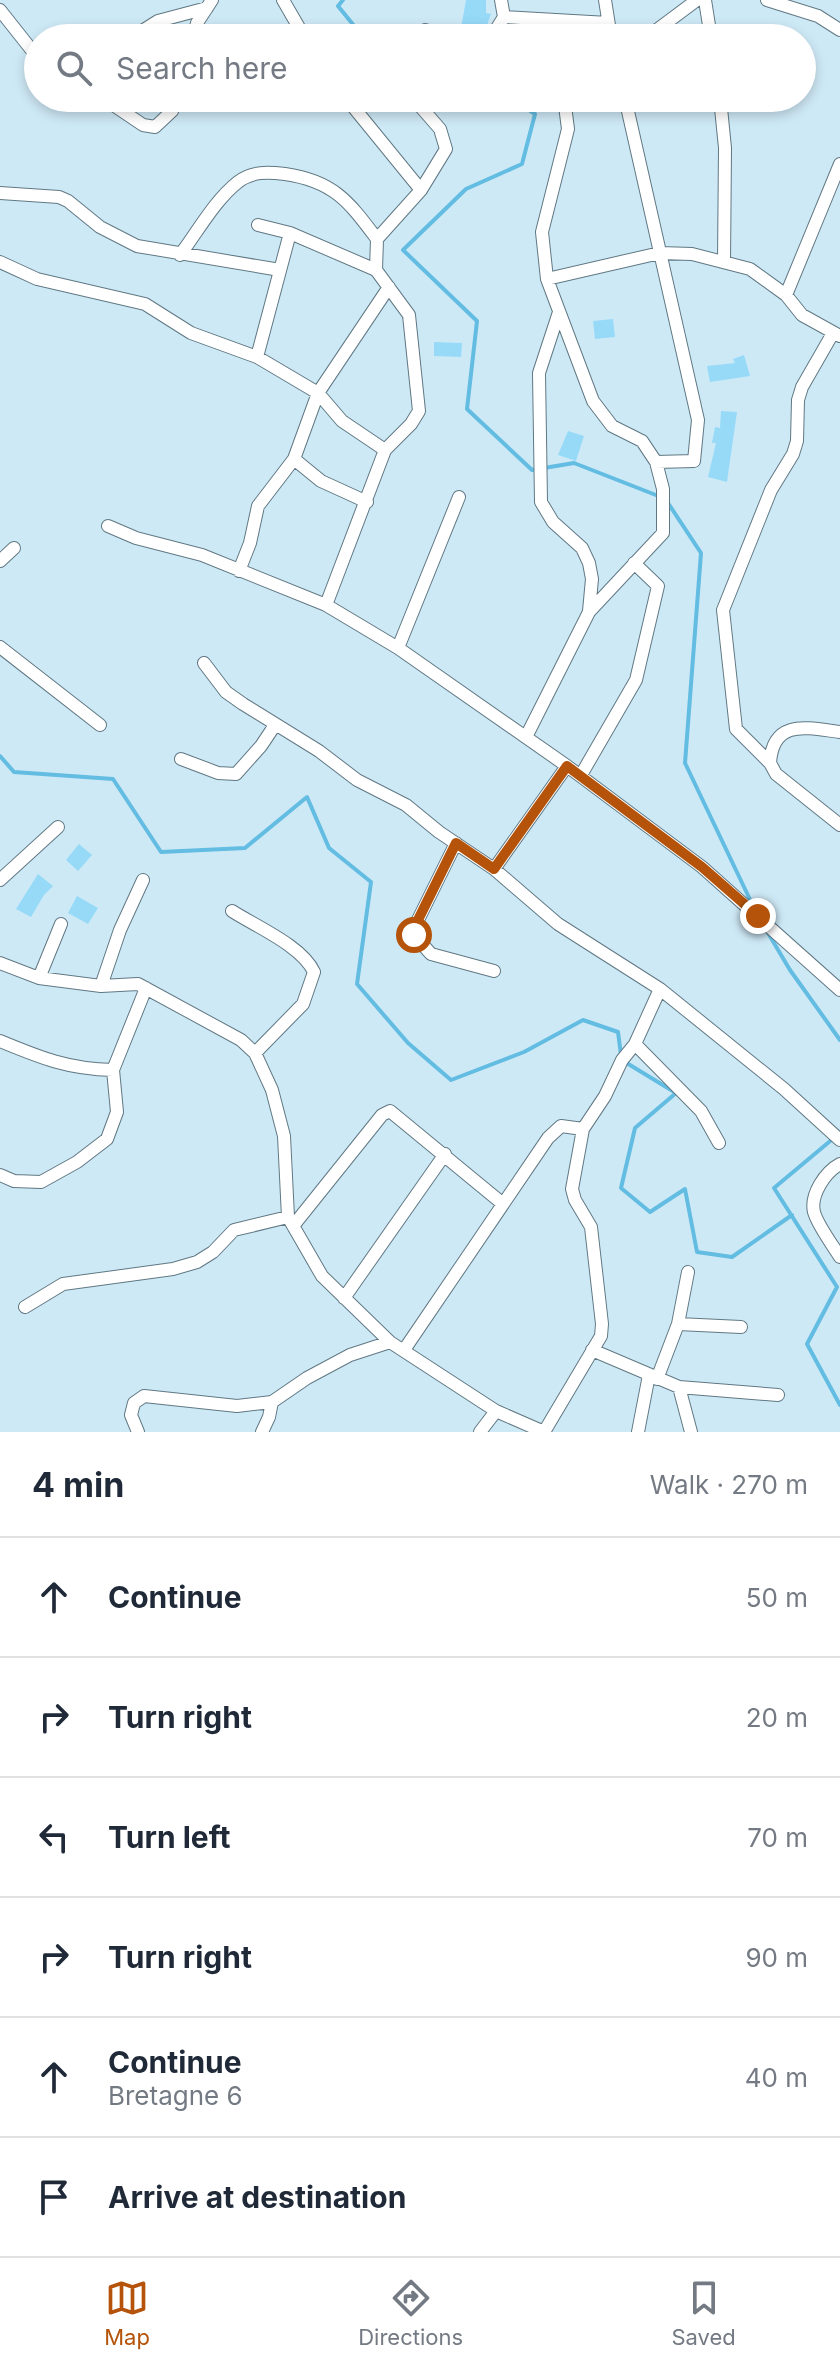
<!DOCTYPE html>
<html lang="en">
<head>
<meta charset="utf-8">
<style>
  body { margin:0; font-family:Inter,sans-serif; background:#f6f6f7; color:#1f2937 }
  .stop { position:absolute; width:24px; height:24px; margin:-18px; border:6px solid #b45309; border-radius:50%; background:#fff }
  .stop.end { background:#b45309; border-color:#fff; box-shadow:0 2px 8px #0008 }
  .list { margin:0; padding:0; list-style:none }
  h2 { display:flex; justify-content:space-between; align-items:center; height:104px; margin:0; padding:0 32px; font-size:34px }
  h2 small { font-size:26px; font-weight:400; color:#747a83 }
  .list li { display:grid; grid-template-columns:52px 1fr auto; gap:24px; align-items:center; box-sizing:border-box; height:120px; padding:0 32px; border-top:2px solid #e0e1e3 }
  .list b { display:block; font-size:30px; white-space:nowrap }
  .list p { margin:0; font-size:26px; white-space:nowrap; color:#747a83 }
  .list em { font-size:26px; font-style:normal; color:#747a83 }
  .icon { flex:none; width:44px; height:44px; fill:none; stroke:currentColor; stroke-width:2; stroke-linecap:round; stroke-linejoin:round }
  .map { position:relative; flex:none; width:840px; height:1432px; overflow:hidden }
  .search { position:absolute; background:#fff; box-shadow:0 4px 12px #0003; left:24px; right:24px; top:24px; height:88px; display:flex; align-items:center; gap:20px; box-sizing:border-box; padding:0 28px; border-radius:44px; color:#747a83; font-size:30px }
  .sheet { height:824px; background:#fff }
  nav { display:flex; justify-content:space-around; align-items:center; box-sizing:border-box; height:112px; border-top:2px solid #e0e1e3; background:#fff; font-size:22px; color:#747a83 }
  nav a { display:grid; justify-items:center; gap:4px }
  nav .on { color:#b45309 }
  .map>svg:first-child { display:block }
</style>
</head>
<body>
<div class="map">
<svg width="840" height="1432" viewBox="0 0 840 1432">
  <rect width="100%" height="100%" fill="#cee9f6"/>
  <g fill="none" stroke-linecap="round" stroke-linejoin="round">
    <path stroke="#63bce1" stroke-width="4" d="M 343,0 L 338,6 L 364,38
      M 512,98 L 535,114 L 522,164 L 466,189 L 403,250 L 477,321 L 467,409 L 532,470 L 574,463 L 661,497
      M 668,503 L 701,553 L 685,763 L 754,908
      M 0,756 L 14,772 L 113,779 L 161,852 L 245,848 L 307,797 L 329,848 L 371,882 L 357,984 L 408,1043 L 451,1080 L 524,1052 L 583,1020 L 618,1032 L 621,1055
      M 768,933 L 790,970 L 840,1040
      M 625,1062 L 676,1093 L 635,1128 L 621,1188 L 650,1212 L 685,1189 L 697,1252 L 732,1257 L 792,1215
      M 835,1137 L 774,1188 L 837,1287 L 807,1344 L 840,1405"/>
  </g>
  <path fill="#96daf8" d="M 466,0 L 486,0 L 486,13 L 491,14 L 486,28 L 478,31 L 461,28 Z
    M 613,319 L 615,337 L 595,339 L 593,321 Z
    M 434,342 L 462,343 L 461,357 L 434,356 Z
    M 744,355 L 750,376 L 710,382 L 707,366 L 735,363 L 733,359 Z
    M 721,411 L 737,412 L 727,482 L 708,477 L 716,443 L 712,443 L 715,427 L 720,428 Z
    M 568,431 L 584,436 L 576,461 L 558,455 Z
    M 79,844 L 92,855 L 78,871 L 66,860 Z
    M 38,874 L 53,886 L 44,895 L 31,917 L 16,909 Z
    M 77,896 L 98,908 L 88,924 L 68,913 Z"/>
  <g fill="none" stroke-linecap="round" stroke-linejoin="round">
    <g stroke="#607883" stroke-width="14">
      <path id="street" d="M 283,0 L 305,38
        M 605,0 L 611,38
        M 705,0 L 711,38
        M 767,0 L 818,16 L 840,30
        M 0,10 L 38,58
        M 504,17 L 608,23
        M 555,20 L 557,38
        M 425,30 L 454,38
        M 131,38 L 158,21 L 207,8
        M 193,38 L 197,23 L 212,0
        M 484,38 L 492,36 L 504,17 L 501,0
        M 632,38 L 654,32 L 697,0
        M 103,98 L 143,125 L 155,127 L 172,111 L 177,98
        M 346,98 L 421,190
        M 625,98 L 698,420 L 694,461 L 656,462
        M 720,98 L 725,148 L 724,262
        M 0,193 L 59,197 L 68,201 L 100,227 L 137,246 L 280,270
        M 258,225 L 290,233 L 376,270 L 409,315 L 419,411 L 411,424 L 385,450
        M 180,255 C 198,231 215,200 238,182 C 252,171 268,172 285,174 C 334,181 349,202 377,239
        M 0,262 L 37,279 L 145,304 L 191,333 L 257,357 L 318,393 L 342,421 L 385,450 L 326,605 L 398,648 L 567,766 L 494,869
        M 376,270 L 377,239 L 421,190 L 446,149 L 440,129 L 413,98
        M 547,279 L 660,253 L 692,254 L 750,269 L 786,295 L 802,315 L 840,336
        M 786,295 L 840,164
        M 559,312 L 539,373 L 541,502 L 553,522 L 582,548 L 589,563 L 592,579 L 589,611
        M 257,357 L 290,233
        M 294,459 L 321,481 L 367,502
        M 108,526 L 136,538 L 202,555 L 326,605
        M 0,561 L 14,548
        M 239,571 L 250,543 L 258,506 L 294,459 L 318,393 L 389,287
        M 0,647 L 100,725
        M 398,648 L 459,497
        M 204,663 L 226,692 L 243,704 L 319,751 L 357,780 L 406,805 L 439,832 L 494,869 L 558,924 L 660,989 L 784,1089 L 840,1140
        M 840,732 C 808,728 773,718 770,763 L 776,774 L 840,825
        M 526,737 L 589,612 L 663,533 L 663,489 L 656,462 L 642,441 L 612,426 L 593,401 L 547,279 L 542,232 L 568,129 L 564,98
        M 181,759 L 218,773 L 236,774 L 261,746 L 275,725
        M 770,763 L 736,729 L 723,610 L 771,490 L 793,454 L 797,441 L 798,400 L 802,387 L 833,333
        M 567,766 L 702,867 L 840,990
        M 581,775 L 636,680 L 658,586 L 634,563
        M 456,843 L 415,926 L 414,935 L 431,954 L 494,971
        M 0,880 L 58,827
        M 232,911 C 257,927 302,946 314,972 L 303,1004 L 255,1053
        M 0,963 L 39,978 L 101,986 L 138,984 L 241,1040 L 255,1053 L 272,1090 L 284,1136 L 288,1217 L 322,1276 L 390,1342 L 496,1411 L 544,1432
        M 39,978 L 61,924
        M 101,986 L 120,930 L 143,880
        M 0,1041 C 41,1058 68,1069 113,1070
        M 635,1044 L 701,1111 L 719,1143
        M 840,1164 C 825,1172 810,1195 814,1212 C 817,1224 833,1246 840,1257
        M 0,1175 L 14,1181 L 41,1182 L 77,1162 L 107,1139 L 117,1112 L 113,1070 L 146,988
        M 293,1226 L 382,1115 L 390,1111 L 503,1204
        M 344,1298 L 445,1154
        M 25,1307 L 63,1284 L 173,1269 L 197,1262 L 213,1252 L 234,1230 L 288,1217
        M 678,1324 L 741,1327
        M 404,1350 L 548,1138 L 561,1126 L 583,1129
        M 592,1350 L 679,1387 L 778,1395
        M 657,1379 L 678,1324 L 688,1272
        M 679,1387 L 691,1432
        M 138,1432 L 131,1415 L 134,1403 L 144,1396 L 237,1406 L 272,1402 L 307,1378 L 350,1355 L 390,1342
        M 262,1432 L 269,1417 L 272,1402
        M 480,1432 L 496,1411
        M 544,1432 L 601,1336 L 602,1324 L 591,1227 L 575,1200 L 572,1189 L 583,1129 L 605,1096 L 622,1060 L 635,1044 L 660,989
        M 638,1432 L 649,1375"/>
    </g>
    <use href="#street" stroke="#fff" stroke-width="12"/>
  </g>
  <g fill="none" stroke-linecap="round" stroke-linejoin="round">
    <path stroke="#b45309" stroke-width="10" d="M 414,935 L 415,926 L 456,843 L 494,869 L 567,766 L 702,867 L 758,916"/>
  </g>
</svg>
<div class="stop" style="left:414px;top:935px"></div>
<div class="stop end" style="left:758px;top:916px"></div>
<div class="search"><svg class="icon" aria-label="search" viewBox="0 0 24 24"><circle cx="10" cy="10" r="6"/><path d="M15 15l6 6"/></svg>Search here</div>
</div>
<section class="sheet">
<h2>4 min<small>Walk · 270 m</small></h2>
<ul class="list">
<li><svg class="icon" aria-label="ahead" viewBox="0 0 24 24"><path d="M12 20V5M6 11l6-6 6 6"/></svg><div><b>Continue</b></div><em>50 m</em></li>
<li><svg class="icon" aria-label="right" viewBox="0 0 24 24"><path d="M7 20v-9h11M14 6l5 5-5 5"/></svg><div><b>Turn right</b></div><em>20 m</em></li>
<li><svg class="icon" aria-label="left" viewBox="0 0 24 24"><path d="M17 20v-9H6M10 6l-5 5 5 5"/></svg><div><b>Turn left</b></div><em>70 m</em></li>
<li><svg class="icon" aria-label="right" viewBox="0 0 24 24"><path d="M7 20v-9h11M14 6l5 5-5 5"/></svg><div><b>Turn right</b></div><em>90 m</em></li>
<li><svg class="icon" aria-label="ahead" viewBox="0 0 24 24"><path d="M12 20V5M6 11l6-6 6 6"/></svg><div><b>Continue</b><p>Bretagne 6</p></div><em>40 m</em></li>
<li><svg class="icon" aria-label="arrive" viewBox="0 0 24 24"><path d="M6 21V4h12l-3 4 3 4H6"/></svg><div><b>Arrive at destination</b></div></li>
</ul>
</section>
<nav>
<a class="on"><svg class="icon" aria-label="map" viewBox="0 0 24 24"><path d="M3 6l6-2 6 2 6-2v14l-6 2-6-2-6 2zM9 4v14M15 6v14"/></svg>Map</a>
<a><svg class="icon" aria-label="directions" viewBox="0 0 24 24"><path d="M12 3l9 9-9 9-9-9zM9 14v-3h6M13 9l2 2-2 2"/></svg>Directions</a>
<a><svg class="icon" aria-label="saved" viewBox="0 0 24 24"><path d="M7 4h10v16l-5-4-5 4z"/></svg>Saved</a>
</nav>
</body>
</html>
